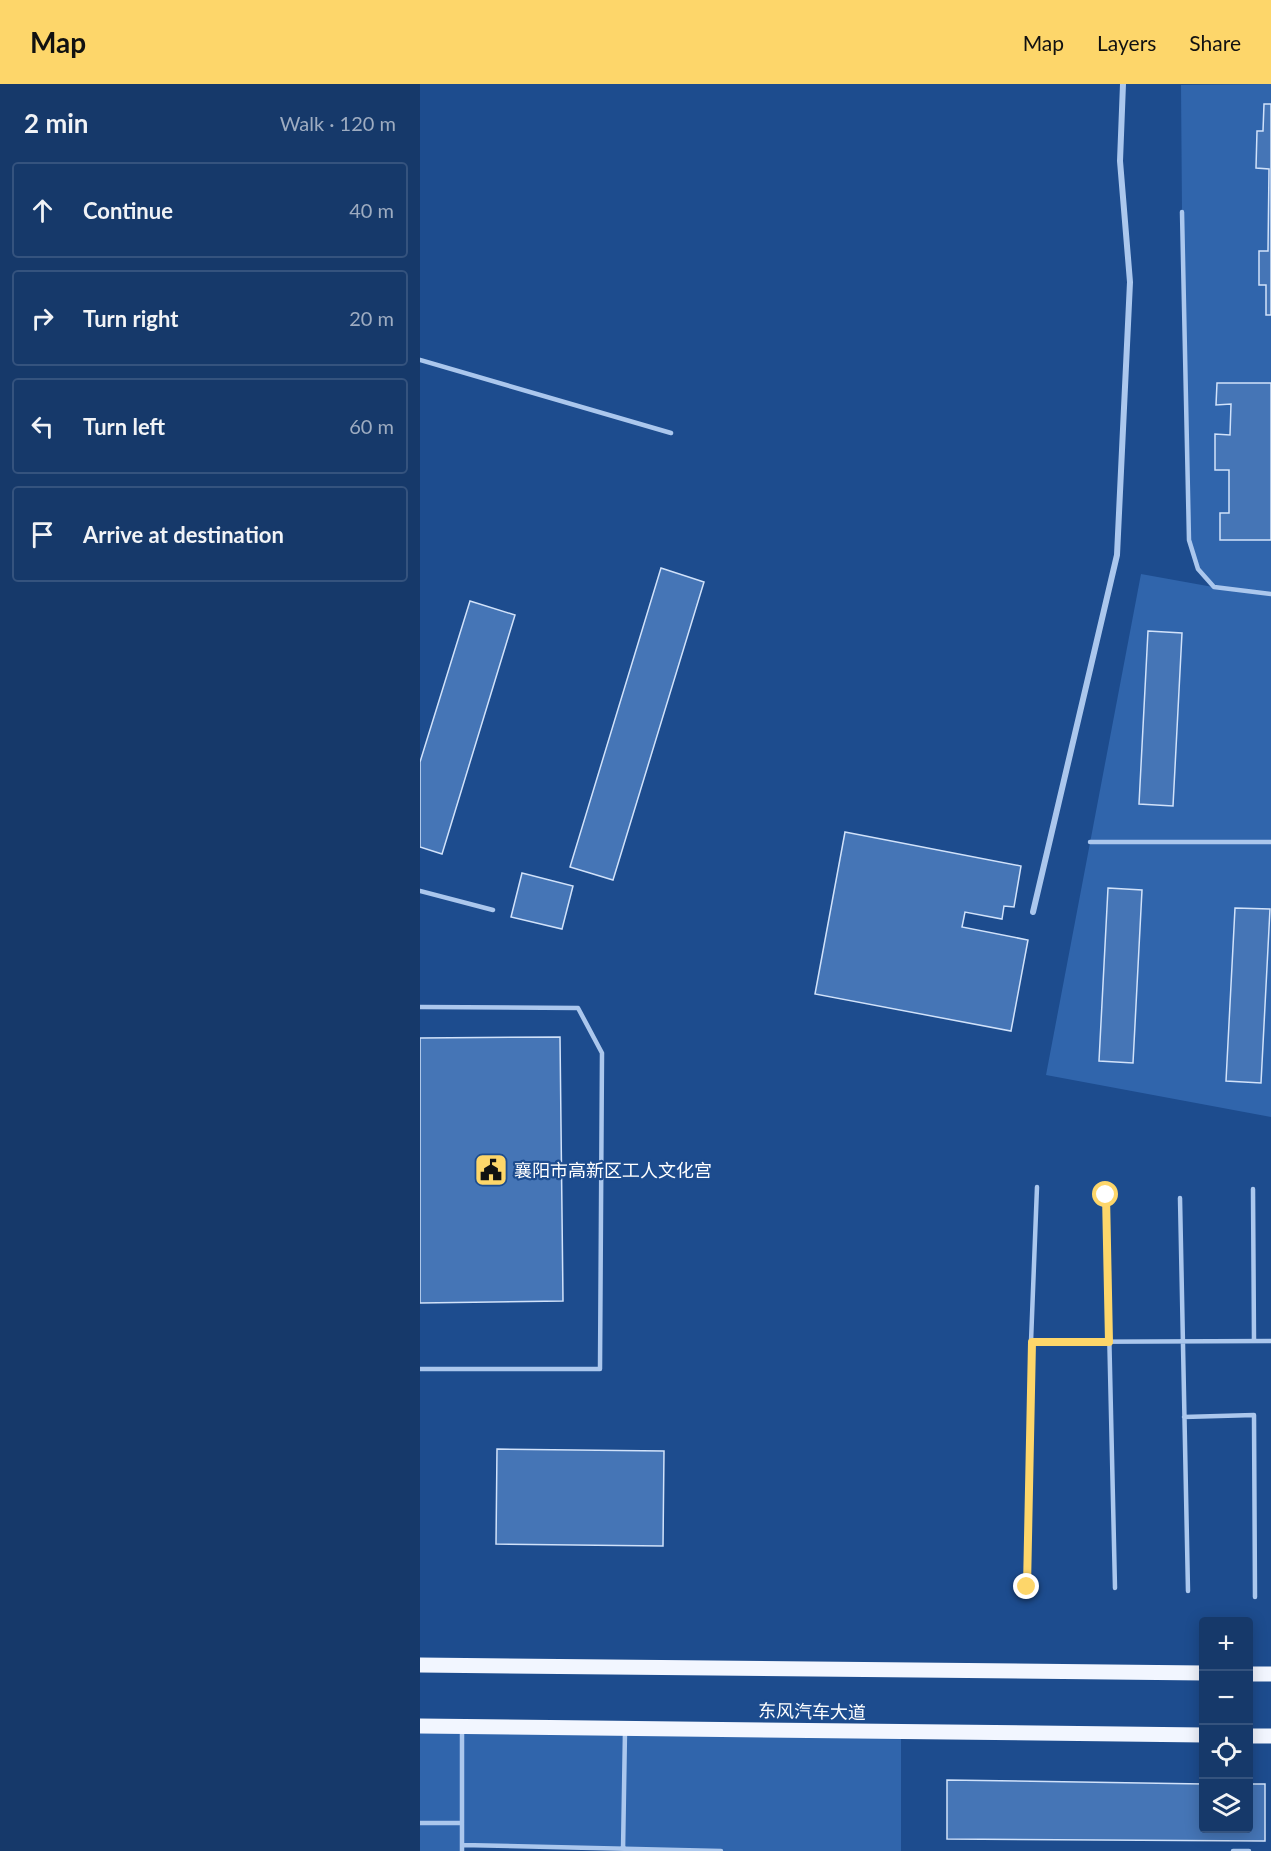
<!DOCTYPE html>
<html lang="en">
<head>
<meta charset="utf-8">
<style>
  body { margin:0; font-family:Lato,"Noto Sans SC",sans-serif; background:#234472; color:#f1f3f6 }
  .controls { position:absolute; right:18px; bottom:18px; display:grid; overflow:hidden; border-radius:6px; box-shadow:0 3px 15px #0003 }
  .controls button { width:54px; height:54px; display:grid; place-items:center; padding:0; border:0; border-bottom:2px solid #35537e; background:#16396a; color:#f1f3f6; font:30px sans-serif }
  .stop { position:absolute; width:18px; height:18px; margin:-14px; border:4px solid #fdd66a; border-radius:50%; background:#fff }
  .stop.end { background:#fdd66a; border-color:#fff; box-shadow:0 2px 6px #0008 }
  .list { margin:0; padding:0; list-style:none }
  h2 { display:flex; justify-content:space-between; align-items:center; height:78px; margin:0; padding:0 24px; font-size:26px }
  h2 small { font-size:20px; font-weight:400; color:#9eacc1 }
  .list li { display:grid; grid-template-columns:39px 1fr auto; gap:18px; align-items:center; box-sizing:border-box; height:96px; margin:0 12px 12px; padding:0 12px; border:2px solid #35537e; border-radius:6px }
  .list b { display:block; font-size:22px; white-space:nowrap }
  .list em { font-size:20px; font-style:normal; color:#9eacc1 }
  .icon { flex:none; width:33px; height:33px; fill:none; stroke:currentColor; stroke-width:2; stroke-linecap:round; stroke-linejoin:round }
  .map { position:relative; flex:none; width:851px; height:1767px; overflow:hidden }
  header { display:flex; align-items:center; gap:36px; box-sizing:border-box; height:84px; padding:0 30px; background:#fdd66a; color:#111 }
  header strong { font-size:28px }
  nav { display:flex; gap:33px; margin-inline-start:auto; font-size:21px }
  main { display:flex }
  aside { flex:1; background:#16396a }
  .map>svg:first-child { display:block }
</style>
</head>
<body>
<header>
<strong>Map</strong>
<nav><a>Map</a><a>Layers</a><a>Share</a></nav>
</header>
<main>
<aside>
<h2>2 min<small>Walk · 120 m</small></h2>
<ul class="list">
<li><svg class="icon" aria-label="ahead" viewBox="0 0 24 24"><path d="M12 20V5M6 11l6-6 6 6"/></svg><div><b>Continue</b></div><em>40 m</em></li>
<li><svg class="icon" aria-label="right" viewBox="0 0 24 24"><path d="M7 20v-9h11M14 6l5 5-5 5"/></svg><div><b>Turn right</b></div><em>20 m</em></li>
<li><svg class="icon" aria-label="left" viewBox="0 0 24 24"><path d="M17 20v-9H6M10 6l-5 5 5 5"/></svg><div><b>Turn left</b></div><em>60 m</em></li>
<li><svg class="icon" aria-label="arrive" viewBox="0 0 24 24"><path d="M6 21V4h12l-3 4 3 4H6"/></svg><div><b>Arrive at destination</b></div></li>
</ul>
</aside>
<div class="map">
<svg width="851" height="1767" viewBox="0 0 851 1767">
  <rect width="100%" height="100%" fill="#1d4c8e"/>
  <path fill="#3065ac" d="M 851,0 L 851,1033 L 626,991 L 721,490 L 793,503 L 778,485 L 769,456 L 762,128 L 761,1 Z
    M 0,1642 L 481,1647 L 481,1767 L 301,1767 L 42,1761 L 42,1767 L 0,1767 Z"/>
  <path fill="#4575b6" stroke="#d1e2fa" stroke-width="1.5" d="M 844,20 L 851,20 L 851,231 L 846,231 L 846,201 L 839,201 L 839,167 L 848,167 L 849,85 L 836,84 L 837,47 L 843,47 Z
    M 797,299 L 851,299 L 851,456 L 800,456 L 800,429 L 809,429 L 809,386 L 795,386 L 795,350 L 810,351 L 811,320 L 796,321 Z
    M 241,484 L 284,498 L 193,796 L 150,783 Z
    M 50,517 L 95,531 L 22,770 L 0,763 L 0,678 Z
    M 728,547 L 762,549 L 753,722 L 719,720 Z
    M 425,748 L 601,782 L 594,823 L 584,822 L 582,835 L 545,828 L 542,843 L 608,856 L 591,947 L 395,910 Z
    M 102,789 L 153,802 L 142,845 L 91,833 Z
    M 688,804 L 722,806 L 713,979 L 679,977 Z
    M 815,824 L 850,825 L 841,999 L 806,997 Z
    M 140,953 L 143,1217 L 0,1219 L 0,954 Z
    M 77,1365 L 244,1367 L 243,1462 L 76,1460 Z
    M 527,1696 L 784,1700 L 784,1744 L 828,1744 L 828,1700 L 845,1700 L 845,1757 L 527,1755 Z"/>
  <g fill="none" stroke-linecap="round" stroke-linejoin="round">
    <path stroke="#abc7ed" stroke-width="4.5" d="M 762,128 L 769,456 L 778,485 L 794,503 L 851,510
      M 0,276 L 251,349
      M 670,758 L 851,758
      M 0,807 L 73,826
      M 0,923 L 158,924 L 182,969 L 180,1285 L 0,1285
      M 833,1105 L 834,1257
      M 686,1111 L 695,1504
      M 760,1114 L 768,1507
      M 611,1258 L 851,1257
      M 764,1333 L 834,1331 L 835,1513
      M 607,1503 L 611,1258 L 617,1103
      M 0,1739 L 42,1739
      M 42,1761 L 42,1647
      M 42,1767 L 42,1761 L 301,1767
      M 203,1767 L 205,1647
      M 813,1767 L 829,1767"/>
    <path stroke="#abc7ed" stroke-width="6" d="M 613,828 L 697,471 L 710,198 L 700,77 L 703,0"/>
    <path stroke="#f2f6ff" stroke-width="15" d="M 0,1581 L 784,1589
      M 828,1590 L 851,1590
      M 0,1642 L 784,1651
      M 828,1652 L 851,1652"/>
  </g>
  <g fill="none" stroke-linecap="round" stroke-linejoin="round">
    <path stroke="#fdd66a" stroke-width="8" d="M 607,1503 L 612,1258 L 689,1258 L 686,1111"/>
  </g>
  <defs>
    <g id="civic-square" transform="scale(1.725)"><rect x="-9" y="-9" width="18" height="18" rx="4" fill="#fdd66a" stroke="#1d4c8e"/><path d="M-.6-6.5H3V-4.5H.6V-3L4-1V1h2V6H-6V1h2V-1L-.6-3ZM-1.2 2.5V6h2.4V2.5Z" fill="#111"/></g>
  </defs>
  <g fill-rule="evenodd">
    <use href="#civic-square" x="71" y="1086"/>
  </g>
  <g text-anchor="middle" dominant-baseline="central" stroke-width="4.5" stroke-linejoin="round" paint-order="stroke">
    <g font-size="18" fill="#fff" stroke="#1d4c8e" text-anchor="start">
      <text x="94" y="1086">襄阳市高新区工人文化宫</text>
    </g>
    <g font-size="18" fill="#fff" stroke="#1d4c8e">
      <text transform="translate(392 1627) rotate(1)">东风汽车大道</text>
    </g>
  </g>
</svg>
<div class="controls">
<button>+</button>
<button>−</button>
<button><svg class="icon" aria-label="locate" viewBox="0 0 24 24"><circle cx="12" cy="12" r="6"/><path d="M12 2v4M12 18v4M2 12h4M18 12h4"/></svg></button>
<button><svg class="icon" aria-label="layers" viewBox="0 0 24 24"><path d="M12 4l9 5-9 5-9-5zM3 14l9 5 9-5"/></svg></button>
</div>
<div class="stop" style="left:686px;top:1111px"></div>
<div class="stop end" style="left:607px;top:1503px"></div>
</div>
</main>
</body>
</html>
